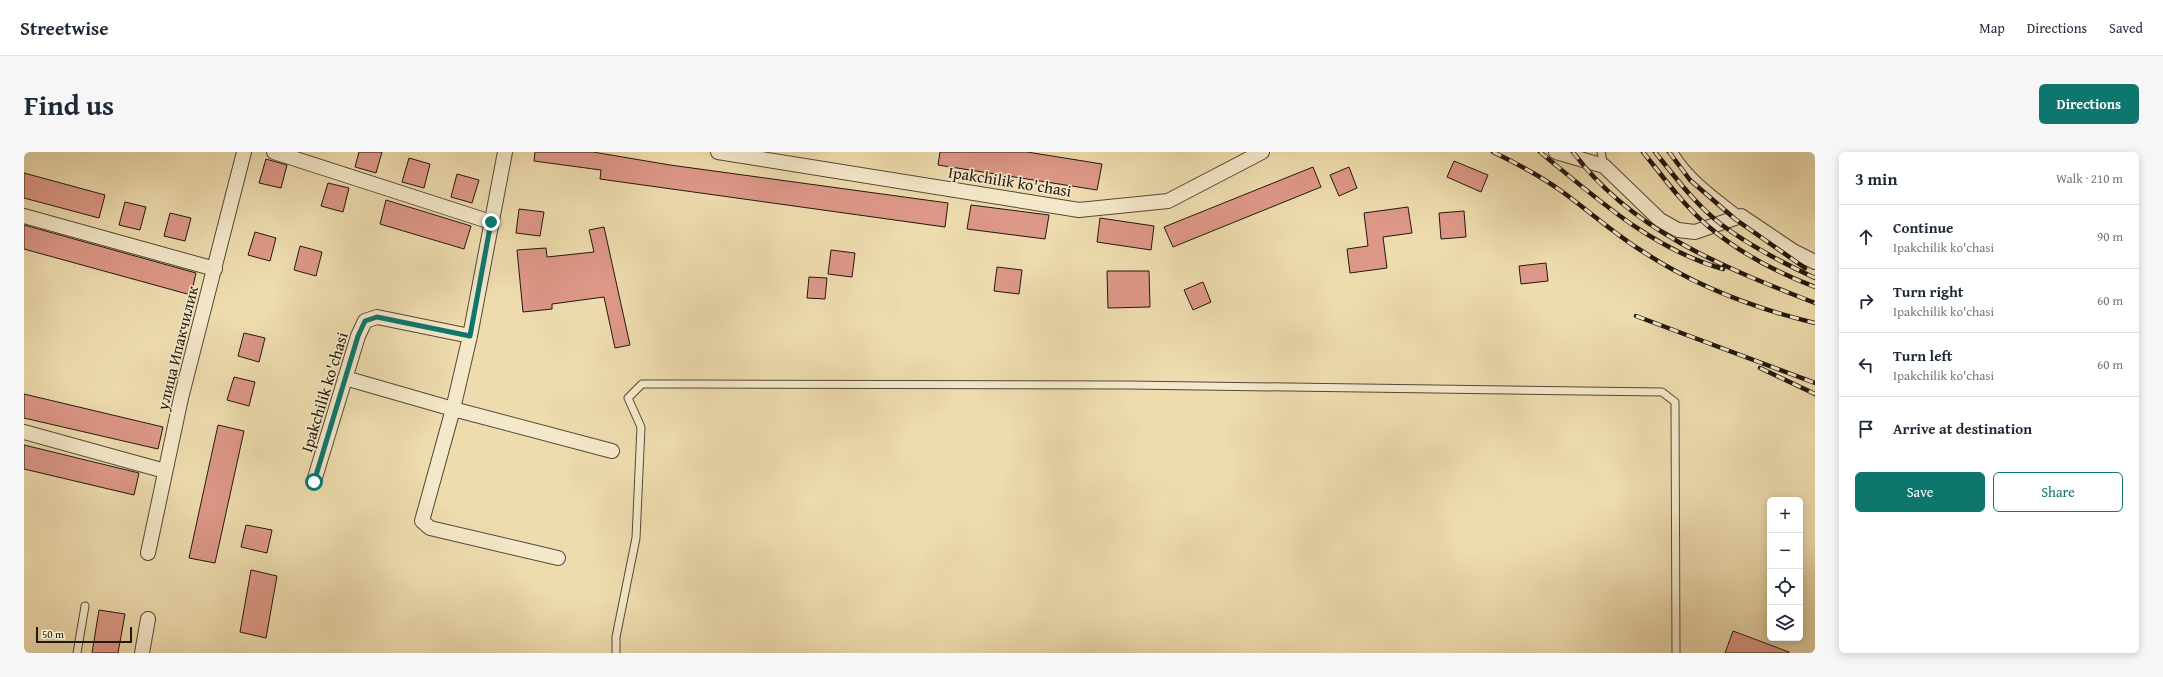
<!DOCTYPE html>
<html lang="en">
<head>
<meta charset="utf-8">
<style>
  body { margin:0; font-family:"Gentium Book Plus",serif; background:#f6f6f7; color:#1f2937 }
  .controls { position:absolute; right:12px; bottom:12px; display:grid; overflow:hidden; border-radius:6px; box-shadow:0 2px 10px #0003 }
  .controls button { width:36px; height:36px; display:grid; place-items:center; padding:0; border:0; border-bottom:1px solid #e0e1e3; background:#fff; color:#1f2937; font:20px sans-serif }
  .scale { position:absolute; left:12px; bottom:10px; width:96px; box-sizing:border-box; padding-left:4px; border:2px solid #21180e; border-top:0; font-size:11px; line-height:14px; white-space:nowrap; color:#21180e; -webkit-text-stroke:3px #f4e8ca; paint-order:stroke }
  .stop { position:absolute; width:12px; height:12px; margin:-9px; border:3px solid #0f766e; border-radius:50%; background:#fff }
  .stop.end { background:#0f766e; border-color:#fff; box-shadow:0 1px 4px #0008 }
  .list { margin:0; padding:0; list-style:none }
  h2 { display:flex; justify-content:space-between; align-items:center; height:52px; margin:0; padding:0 16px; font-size:17px }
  h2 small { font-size:13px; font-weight:400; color:#747a83 }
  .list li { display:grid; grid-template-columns:26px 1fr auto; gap:12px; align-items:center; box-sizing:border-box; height:64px; padding:0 16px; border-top:1px solid #e0e1e3 }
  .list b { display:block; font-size:15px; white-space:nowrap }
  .list p { margin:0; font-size:13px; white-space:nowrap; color:#747a83 }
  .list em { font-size:13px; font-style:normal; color:#747a83 }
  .actions { display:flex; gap:8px; padding:12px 16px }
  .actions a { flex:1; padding:9px 0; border:1px solid #0f766e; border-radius:6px; text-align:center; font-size:14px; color:#0f766e }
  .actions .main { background:#0f766e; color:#fff }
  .icon { flex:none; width:22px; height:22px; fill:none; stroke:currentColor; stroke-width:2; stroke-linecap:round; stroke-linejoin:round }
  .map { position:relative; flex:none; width:1791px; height:501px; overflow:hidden; border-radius:6px }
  header { display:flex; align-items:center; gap:24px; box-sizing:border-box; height:56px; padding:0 20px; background:#fff; border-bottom:1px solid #e0e1e3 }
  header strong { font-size:19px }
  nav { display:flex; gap:22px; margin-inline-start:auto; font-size:14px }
  .intro { display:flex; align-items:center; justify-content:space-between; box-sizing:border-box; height:96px; padding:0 24px }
  h1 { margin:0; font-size:28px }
  .button { padding:10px 18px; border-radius:6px; background:#0f766e; color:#fff; font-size:14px; font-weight:700 }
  main { display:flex; gap:24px; padding:0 24px }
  aside { flex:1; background:#fff; border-radius:6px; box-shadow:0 2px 10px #0003 }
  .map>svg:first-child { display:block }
</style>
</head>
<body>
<header>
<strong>Streetwise</strong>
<nav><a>Map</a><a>Directions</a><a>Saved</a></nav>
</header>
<div class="intro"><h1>Find us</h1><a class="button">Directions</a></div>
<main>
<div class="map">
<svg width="1791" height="501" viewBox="0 0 1791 501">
  <rect width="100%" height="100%" fill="#eedcae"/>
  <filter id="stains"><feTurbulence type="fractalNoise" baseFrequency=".005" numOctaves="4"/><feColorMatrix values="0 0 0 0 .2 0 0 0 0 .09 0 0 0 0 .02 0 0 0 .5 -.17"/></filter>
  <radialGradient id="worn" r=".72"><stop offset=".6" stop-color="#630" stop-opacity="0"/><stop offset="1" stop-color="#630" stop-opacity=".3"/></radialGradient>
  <path fill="#de9888" stroke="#21180e" d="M 335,0 L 358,0 L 352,21 L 331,15 Z
    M 511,0 L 569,0 L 646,13 L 924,51 L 921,75 L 576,27 L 577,18 L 510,9 Z
    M 916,0 L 1003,0 L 1078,12 L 1073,38 L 914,13 Z
    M 385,6 L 406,12 L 400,36 L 378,30 Z
    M 242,7 L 263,13 L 257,36 L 235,31 Z
    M 1430,9 L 1464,23 L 1457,40 L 1423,25 Z
    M 1289,15 L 1297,35 L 1149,95 L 1140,75 Z
    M 1325,15 L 1333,36 L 1315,44 L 1306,23 Z
    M 0,21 L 81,43 L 75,66 L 0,46 Z
    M 433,22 L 455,28 L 448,51 L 427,45 Z
    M 304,31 L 325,36 L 319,60 L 297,54 Z
    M 362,48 L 447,74 L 440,97 L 356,72 Z
    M 101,50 L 122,55 L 116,78 L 95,73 Z
    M 947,53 L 1025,63 L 1021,87 L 943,77 Z
    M 1384,55 L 1388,81 L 1359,85 L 1363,116 L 1326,121 L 1323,97 L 1344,94 L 1340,61 Z
    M 495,57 L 520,60 L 516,84 L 492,81 Z
    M 1440,59 L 1442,85 L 1417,87 L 1415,61 Z
    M 146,61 L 167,66 L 161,89 L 140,84 Z
    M 1076,66 L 1130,74 L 1127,98 L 1073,90 Z
    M 0,73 L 172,121 L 167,143 L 0,97 Z
    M 580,75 L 606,193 L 591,196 L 580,145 L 528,152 L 528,157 L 499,160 L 493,98 L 522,96 L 523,105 L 570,100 L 565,78 Z
    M 231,80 L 252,86 L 246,109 L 224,103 Z
    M 276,94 L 298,100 L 292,124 L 270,118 Z
    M 807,98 L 831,101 L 828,125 L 804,122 Z
    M 1522,111 L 1524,129 L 1497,132 L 1495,114 Z
    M 973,115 L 998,118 L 995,142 L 970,139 Z
    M 1083,119 L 1125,119 L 1126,155 L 1084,156 Z
    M 785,125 L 803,126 L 801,147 L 783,146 Z
    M 1179,130 L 1187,150 L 1169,158 L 1160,138 Z
    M 220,181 L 241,186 L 235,210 L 214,204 Z
    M 210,225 L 231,230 L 225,254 L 203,248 Z
    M 0,242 L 139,275 L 134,297 L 0,266 Z
    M 194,273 L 220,279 L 191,411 L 165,406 Z
    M 0,293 L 115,321 L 110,343 L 0,317 Z
    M 222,373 L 248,378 L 243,401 L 217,395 Z
    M 227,418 L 253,424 L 242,486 L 216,480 Z
    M 75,458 L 101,462 L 94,501 L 68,501 Z
    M 1709,479 L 1765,500 L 1765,501 L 1701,501 Z"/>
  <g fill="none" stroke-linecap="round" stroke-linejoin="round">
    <g stroke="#544936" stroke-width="9">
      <path id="service" d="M 1577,0 L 1580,14
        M 1650,0 C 1666,27 1693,45 1717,64
        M 53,501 L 61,454
        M 592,501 L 592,485 L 612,386 L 617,275 L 604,246 L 618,232 L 669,232 L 1104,233 L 1638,240 L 1651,250 L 1652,501"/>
    </g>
    <g stroke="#544936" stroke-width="16">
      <path id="minor" d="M 250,0 L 467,70
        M 694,0 L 1055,58 L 1144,49 L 1238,0
        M 1532,0 L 1580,14 L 1636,68 L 1654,78 L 1671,80 L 1717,64 L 1769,99 L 1791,110
        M 0,64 L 191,117
        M 446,184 L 429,257 L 588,299
        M 321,226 L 429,257 L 398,369 L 406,376 L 534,406
        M 0,280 L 141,319
        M 290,329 L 334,184 L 341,169 L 353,165 L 446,184 L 481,0
        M 124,401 L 157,246 L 220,0
        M 118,501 L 124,467"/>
    </g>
    <use href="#service" stroke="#f4e8ca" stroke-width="7"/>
    <use href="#minor" stroke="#f4e8ca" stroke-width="14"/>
    <g stroke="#21180e" stroke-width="4.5">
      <path id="rail" d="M 1469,0 C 1494,12 1518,25 1540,41 C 1566,60 1591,82 1618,99 C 1671,134 1729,156 1791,171
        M 1516,0 C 1572,46 1628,97 1699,117
        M 1549,0 C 1608,80 1702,116 1791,151
        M 1619,0 C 1640,26 1660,54 1685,75 C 1716,101 1754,121 1791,135
        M 1631,0 C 1651,25 1672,53 1698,73 C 1726,94 1759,111 1791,126
        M 1645,0 L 1666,28 L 1711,67 L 1781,116
        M 1612,164 L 1791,231
        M 1736,216 L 1791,242"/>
    </g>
    <use href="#rail" stroke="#f4e8ca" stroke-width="3" stroke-dasharray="9" stroke-linecap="butt"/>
  </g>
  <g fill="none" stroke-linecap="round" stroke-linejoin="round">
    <path stroke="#0f766e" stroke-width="5" d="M 290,330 L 334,184 L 341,169 L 353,165 L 446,184 L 467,70"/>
  </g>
  <g text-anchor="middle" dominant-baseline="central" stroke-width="3" stroke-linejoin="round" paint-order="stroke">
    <g font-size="16" fill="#21180e" stroke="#f4e8ca">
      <text transform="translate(986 29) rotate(9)">Ipakchilik ko'chasi</text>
      <text transform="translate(153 196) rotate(-76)">улица Ипакчилик</text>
      <text transform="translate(300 240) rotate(-73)">Ipakchilik ko'chasi</text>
    </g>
  </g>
  <rect width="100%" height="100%" filter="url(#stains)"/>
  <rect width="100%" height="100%" fill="url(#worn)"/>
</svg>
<div class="controls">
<button>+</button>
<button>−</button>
<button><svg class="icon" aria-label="locate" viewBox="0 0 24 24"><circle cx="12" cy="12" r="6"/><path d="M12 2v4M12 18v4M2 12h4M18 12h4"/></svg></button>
<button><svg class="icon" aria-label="layers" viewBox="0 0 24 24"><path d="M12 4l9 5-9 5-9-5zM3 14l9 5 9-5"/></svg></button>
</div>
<div class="scale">50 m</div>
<div class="stop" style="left:290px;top:330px"></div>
<div class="stop end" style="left:467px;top:70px"></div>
</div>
<aside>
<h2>3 min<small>Walk · 210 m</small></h2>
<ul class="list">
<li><svg class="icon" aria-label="ahead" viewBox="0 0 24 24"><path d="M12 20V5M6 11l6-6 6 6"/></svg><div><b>Continue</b><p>Ipakchilik ko'chasi</p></div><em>90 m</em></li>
<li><svg class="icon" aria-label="right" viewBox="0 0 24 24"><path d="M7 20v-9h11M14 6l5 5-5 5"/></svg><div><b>Turn right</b><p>Ipakchilik ko'chasi</p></div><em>60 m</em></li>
<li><svg class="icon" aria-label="left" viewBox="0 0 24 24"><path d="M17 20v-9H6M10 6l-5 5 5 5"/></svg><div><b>Turn left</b><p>Ipakchilik ko'chasi</p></div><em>60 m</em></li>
<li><svg class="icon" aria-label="arrive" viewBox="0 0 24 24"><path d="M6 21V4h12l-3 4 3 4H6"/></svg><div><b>Arrive at destination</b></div></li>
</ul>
<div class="actions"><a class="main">Save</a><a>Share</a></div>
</aside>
</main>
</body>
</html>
